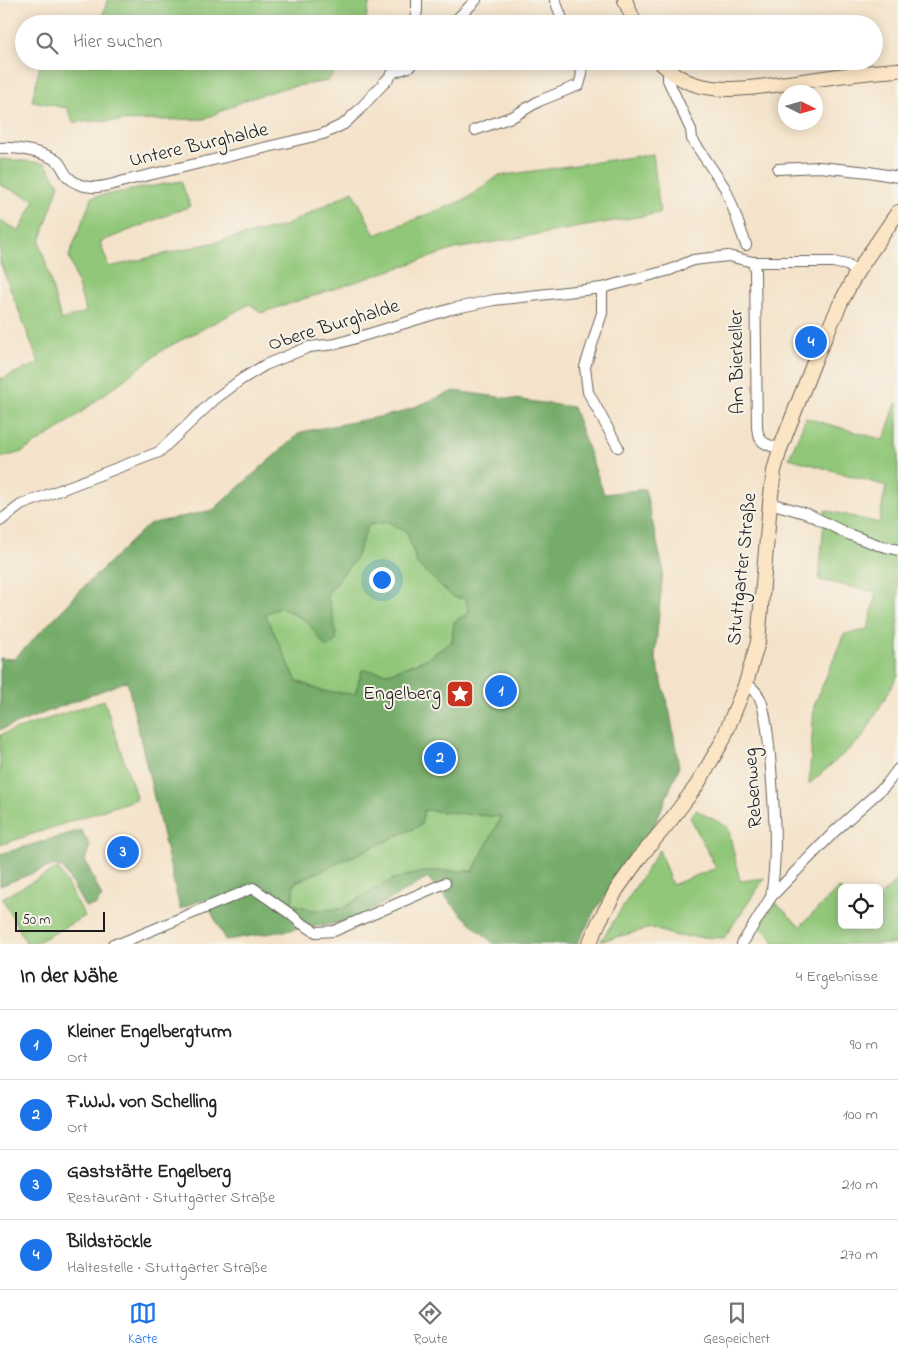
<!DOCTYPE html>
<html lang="de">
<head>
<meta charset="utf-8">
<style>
  body { margin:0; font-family:"Indie Flower",sans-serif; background:#f6f6f6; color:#202124 }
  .controls { position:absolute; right:15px; bottom:15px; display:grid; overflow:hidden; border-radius:8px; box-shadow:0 2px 12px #0003 }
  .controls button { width:45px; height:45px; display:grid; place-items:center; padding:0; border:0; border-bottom:1px solid #e0e0e0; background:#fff; color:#202124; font:25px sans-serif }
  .compass { position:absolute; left:778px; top:85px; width:45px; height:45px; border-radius:50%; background:#fff; box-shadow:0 2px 12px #0003; rotate:95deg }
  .scale { position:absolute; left:15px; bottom:12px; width:90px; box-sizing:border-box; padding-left:5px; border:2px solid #1c1c1c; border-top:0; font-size:14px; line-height:18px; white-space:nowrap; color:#1c1c1c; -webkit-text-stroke:4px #f7f3e8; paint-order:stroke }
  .you { position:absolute; left:381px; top:579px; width:18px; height:18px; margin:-12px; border:4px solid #fff; border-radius:50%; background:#1a73e8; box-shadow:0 0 0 8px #1a73e833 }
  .badge { display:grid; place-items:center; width:32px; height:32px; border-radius:50%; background:#1a73e8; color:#fff; font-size:16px; font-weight:700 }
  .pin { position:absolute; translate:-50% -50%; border:2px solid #fff; box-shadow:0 1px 5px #0006 }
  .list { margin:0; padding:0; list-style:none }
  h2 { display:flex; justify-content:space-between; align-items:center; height:65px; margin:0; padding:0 20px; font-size:21px }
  h2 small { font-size:16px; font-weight:400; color:#757577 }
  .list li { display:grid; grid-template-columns:32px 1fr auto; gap:15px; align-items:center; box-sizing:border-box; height:70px; padding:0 20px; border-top:1px solid #e0e0e0 }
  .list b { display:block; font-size:19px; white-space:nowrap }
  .list p { margin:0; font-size:16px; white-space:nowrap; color:#757577 }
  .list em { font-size:16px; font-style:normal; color:#757577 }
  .icon { flex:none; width:28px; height:28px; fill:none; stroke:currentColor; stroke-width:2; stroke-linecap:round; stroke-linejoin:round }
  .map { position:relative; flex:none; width:898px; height:944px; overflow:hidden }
  .search { position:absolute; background:#fff; box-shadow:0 2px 12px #0003; left:15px; right:15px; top:15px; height:55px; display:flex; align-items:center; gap:12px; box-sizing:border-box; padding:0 18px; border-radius:28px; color:#757577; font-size:19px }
  .sheet { height:345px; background:#fff }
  nav { display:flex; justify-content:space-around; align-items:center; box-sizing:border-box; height:70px; border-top:1px solid #e0e0e0; background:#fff; font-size:14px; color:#757577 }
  nav a { display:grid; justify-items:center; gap:2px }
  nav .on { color:#1a73e8 }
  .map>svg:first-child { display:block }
</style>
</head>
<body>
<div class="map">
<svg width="898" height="944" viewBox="0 0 898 944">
  <rect width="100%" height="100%" fill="#f7f3e8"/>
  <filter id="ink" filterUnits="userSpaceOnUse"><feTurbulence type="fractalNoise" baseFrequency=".02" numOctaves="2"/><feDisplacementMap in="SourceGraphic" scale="10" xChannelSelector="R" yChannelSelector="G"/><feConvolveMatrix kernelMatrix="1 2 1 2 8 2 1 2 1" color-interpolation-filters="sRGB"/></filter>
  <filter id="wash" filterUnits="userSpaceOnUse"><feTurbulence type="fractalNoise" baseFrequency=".0096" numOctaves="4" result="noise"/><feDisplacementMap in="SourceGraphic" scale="20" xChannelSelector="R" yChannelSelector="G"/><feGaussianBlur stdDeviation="1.12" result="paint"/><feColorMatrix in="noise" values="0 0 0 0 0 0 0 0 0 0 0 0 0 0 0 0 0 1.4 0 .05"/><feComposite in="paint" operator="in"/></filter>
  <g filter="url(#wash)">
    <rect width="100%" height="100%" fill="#f4e3ca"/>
    <path fill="#91c779" stroke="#56724a" d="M 107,0 L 370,0 L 365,24 L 101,24 Z
      M 41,61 L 77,61 L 90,64 L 91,61 L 342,61 L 328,81 L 284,88 L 248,99 L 204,119 L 73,122 L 67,108 L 32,101 Z
      M 653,154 L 660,213 L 455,249 L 261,313 L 250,304 L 164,349 L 63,426 L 22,452 L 0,458 L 0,377 L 1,379 L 39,363 L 0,262 L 0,220 L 19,231 L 35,200 L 0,185 L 0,159 L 45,163 L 59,184 L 40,242 L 61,320 L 86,312 L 69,256 L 92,197 L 181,181 L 190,206 L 100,242 L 109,267 L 284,226 L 353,191 L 375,235 L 466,199 L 498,176 Z
      M 896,403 L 898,404 L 898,675 L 862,738 L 809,784 L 814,706 L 844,634 L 868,630 L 876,592 L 819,580 L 825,510 L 879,523 L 886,486 L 789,458 L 806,418 L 884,440 Z
      M 388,522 L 407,532 L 417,564 L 466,599 L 469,613 L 454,622 L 452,642 L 424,660 L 389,673 L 362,670 L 355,695 L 321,691 L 297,681 L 265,614 L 281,607 L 308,622 L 327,648 L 335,626 L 327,594 L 356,558 L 368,525 Z
      M 104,700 L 137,799 L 0,845 L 0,735 Z
      M 424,810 L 501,817 L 473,871 L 428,871 L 393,879 L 341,909 L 313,910 L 292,904 L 294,883 L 421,825 Z
      M 696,810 L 728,827 L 740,881 L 765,878 L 724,938 L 676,936 L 651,928 L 601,941 L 659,850 L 672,885 L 716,868 L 690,817 Z
      M 58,868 L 85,916 L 34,944 L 27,944 L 2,898 Z
      M 898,879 L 898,944 L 772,944 L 774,941 L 759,926 L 776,903 L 800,926 L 839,888 L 842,890 L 842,925 L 879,925 L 879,897 Z"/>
    <path fill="#74ac69" stroke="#486442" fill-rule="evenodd" d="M 454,391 L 573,407 L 604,494 L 645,489 L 663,569 L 655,656 L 670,713 L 679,768 L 648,840 L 597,907 L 577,944 L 494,944 L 464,917 L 428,878 L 352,921 L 225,940 L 205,899 L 180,909 L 127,681 L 0,730 L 0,658 L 14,659 L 72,600 L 72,598 L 149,524 L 213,510 L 301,432 L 399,413 ZM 388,522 L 407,532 L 417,564 L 453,597 L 466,599 L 469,613 L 454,622 L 452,642 L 424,660 L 389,673 L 362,670 L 355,694 L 321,691 L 297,681 L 265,614 L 281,607 L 308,622 L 326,648 L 337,640 L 335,626 L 327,594 L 356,558 L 368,525 ZM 424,810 L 501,817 L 473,871 L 428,871 L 393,879 L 341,909 L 313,910 L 292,904 L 294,883 L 421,825 Z
      M 81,830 L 90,845 L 85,860 L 102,897 L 96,905 L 85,907 L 63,868 L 54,865 L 0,886 L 0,854 Z"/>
  </g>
  <g filter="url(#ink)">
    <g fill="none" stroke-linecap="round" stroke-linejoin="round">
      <g stroke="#686259" stroke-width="12">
        <path id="street" d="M 555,0 L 564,24
          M 414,24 L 417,11 L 417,0
          M 452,24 L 476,0
          M 668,71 L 668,80 L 691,130 L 692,139 L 725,188 L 732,205 L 746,245
          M 394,72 L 409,67 L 415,61
          M 475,130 L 514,116 L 539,101 L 579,85 L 582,74 L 578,61
          M 0,148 C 15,147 45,152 57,161 C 62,165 64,173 68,177 C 85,194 108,186 128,180 L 323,134 L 344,124 L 359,110 L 394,72 L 399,61
          M 778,169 L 819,167 L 869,172 L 898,177
          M 753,262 L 755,270 L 757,428 C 759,444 766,444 780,449
          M 602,288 L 602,313 L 585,367 L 588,392 L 618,447
          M 770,503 L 808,514 L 848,534 L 878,545 L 898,550
          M 0,521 L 21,505 L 159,452 L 215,399 L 242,379 L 265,365 L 309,347 L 336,344 L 451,309 L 494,300 L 602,288 L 670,270 L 693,260 L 728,256 L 753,262 L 833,262 L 847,265 L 857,272
          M 746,683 C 753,688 760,695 762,704 C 768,724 769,747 771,768 C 774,811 778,854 771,897
          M 113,944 L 121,943 L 253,888 L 289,913 L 301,923 L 316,932 L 334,931 L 445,883
          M 742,944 L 771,897 L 835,831 L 886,785 L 898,769"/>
      </g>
      <g stroke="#686259" stroke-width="16">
        <path id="secondary" d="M 625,0 L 635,24
          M 659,61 C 670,72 682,81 697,85 C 727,93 758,87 788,83 C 825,78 861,72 898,70
          M 589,944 L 599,922 L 617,889 L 640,857 L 670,821 L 697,785 L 722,742 L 746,683 L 758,642 L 770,503 L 774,471 L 780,449 L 816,357 L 841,302 L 857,272 L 898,212"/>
      </g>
      <use href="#street" stroke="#fff" stroke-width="10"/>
      <use href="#secondary" stroke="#fce5c4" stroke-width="14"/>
    </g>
  </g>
  <defs>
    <g id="sight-square" transform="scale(1.4375)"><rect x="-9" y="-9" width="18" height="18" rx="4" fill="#c8321e" stroke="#f7f3e8"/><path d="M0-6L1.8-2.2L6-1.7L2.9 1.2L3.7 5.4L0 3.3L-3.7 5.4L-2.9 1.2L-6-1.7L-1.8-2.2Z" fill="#fff"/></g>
  </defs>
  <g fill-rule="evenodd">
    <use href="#sight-square" x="460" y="694"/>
  </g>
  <g text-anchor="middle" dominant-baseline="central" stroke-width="4" stroke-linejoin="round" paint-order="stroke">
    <g font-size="20" fill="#1c1c1c" stroke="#f7f3e8">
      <text transform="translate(199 146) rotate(-13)">Untere Burghalde</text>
      <text transform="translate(334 326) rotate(-17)">Obere Burghalde</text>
      <text transform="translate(738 362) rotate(-91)">Am Bierkeller</text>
      <text transform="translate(743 569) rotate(-84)">Stuttgarter Straße</text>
      <text transform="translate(754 788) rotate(-94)">Rebenweg</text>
    </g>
    <g font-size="20" fill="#1c1c1c" stroke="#f7f3e8" text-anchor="end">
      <text x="441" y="694">Engelberg</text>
    </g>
  </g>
</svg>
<div class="controls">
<button><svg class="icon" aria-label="locate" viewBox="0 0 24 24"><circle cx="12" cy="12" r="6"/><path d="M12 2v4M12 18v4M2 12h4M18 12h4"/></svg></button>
</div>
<svg class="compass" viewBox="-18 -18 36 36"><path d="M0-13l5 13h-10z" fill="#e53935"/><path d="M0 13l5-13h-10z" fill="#757577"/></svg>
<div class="scale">50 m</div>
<div class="you"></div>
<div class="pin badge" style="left:501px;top:691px">1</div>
<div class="pin badge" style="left:440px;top:758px">2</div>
<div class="pin badge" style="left:123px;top:852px">3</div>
<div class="pin badge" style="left:811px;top:342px">4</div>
<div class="search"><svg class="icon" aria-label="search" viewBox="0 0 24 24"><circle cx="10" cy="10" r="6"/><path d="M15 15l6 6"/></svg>Hier suchen</div>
</div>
<section class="sheet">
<h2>In der Nähe<small>4 Ergebnisse</small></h2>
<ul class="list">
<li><span class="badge">1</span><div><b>Kleiner Engelbergturm</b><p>Ort</p></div><em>90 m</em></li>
<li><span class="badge">2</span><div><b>F.W.J. von Schelling</b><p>Ort</p></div><em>100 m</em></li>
<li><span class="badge">3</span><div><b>Gaststätte Engelberg</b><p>Restaurant · Stuttgarter Straße</p></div><em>210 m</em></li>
<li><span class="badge">4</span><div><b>Bildstöckle</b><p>Haltestelle · Stuttgarter Straße</p></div><em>270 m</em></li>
</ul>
</section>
<nav>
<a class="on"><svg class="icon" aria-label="map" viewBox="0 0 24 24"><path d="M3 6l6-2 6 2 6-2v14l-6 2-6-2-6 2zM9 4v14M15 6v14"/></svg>Karte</a>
<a><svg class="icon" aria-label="directions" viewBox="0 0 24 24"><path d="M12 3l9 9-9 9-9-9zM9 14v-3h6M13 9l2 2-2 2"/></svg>Route</a>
<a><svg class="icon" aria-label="saved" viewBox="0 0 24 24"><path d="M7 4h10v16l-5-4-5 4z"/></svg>Gespeichert</a>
</nav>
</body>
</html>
